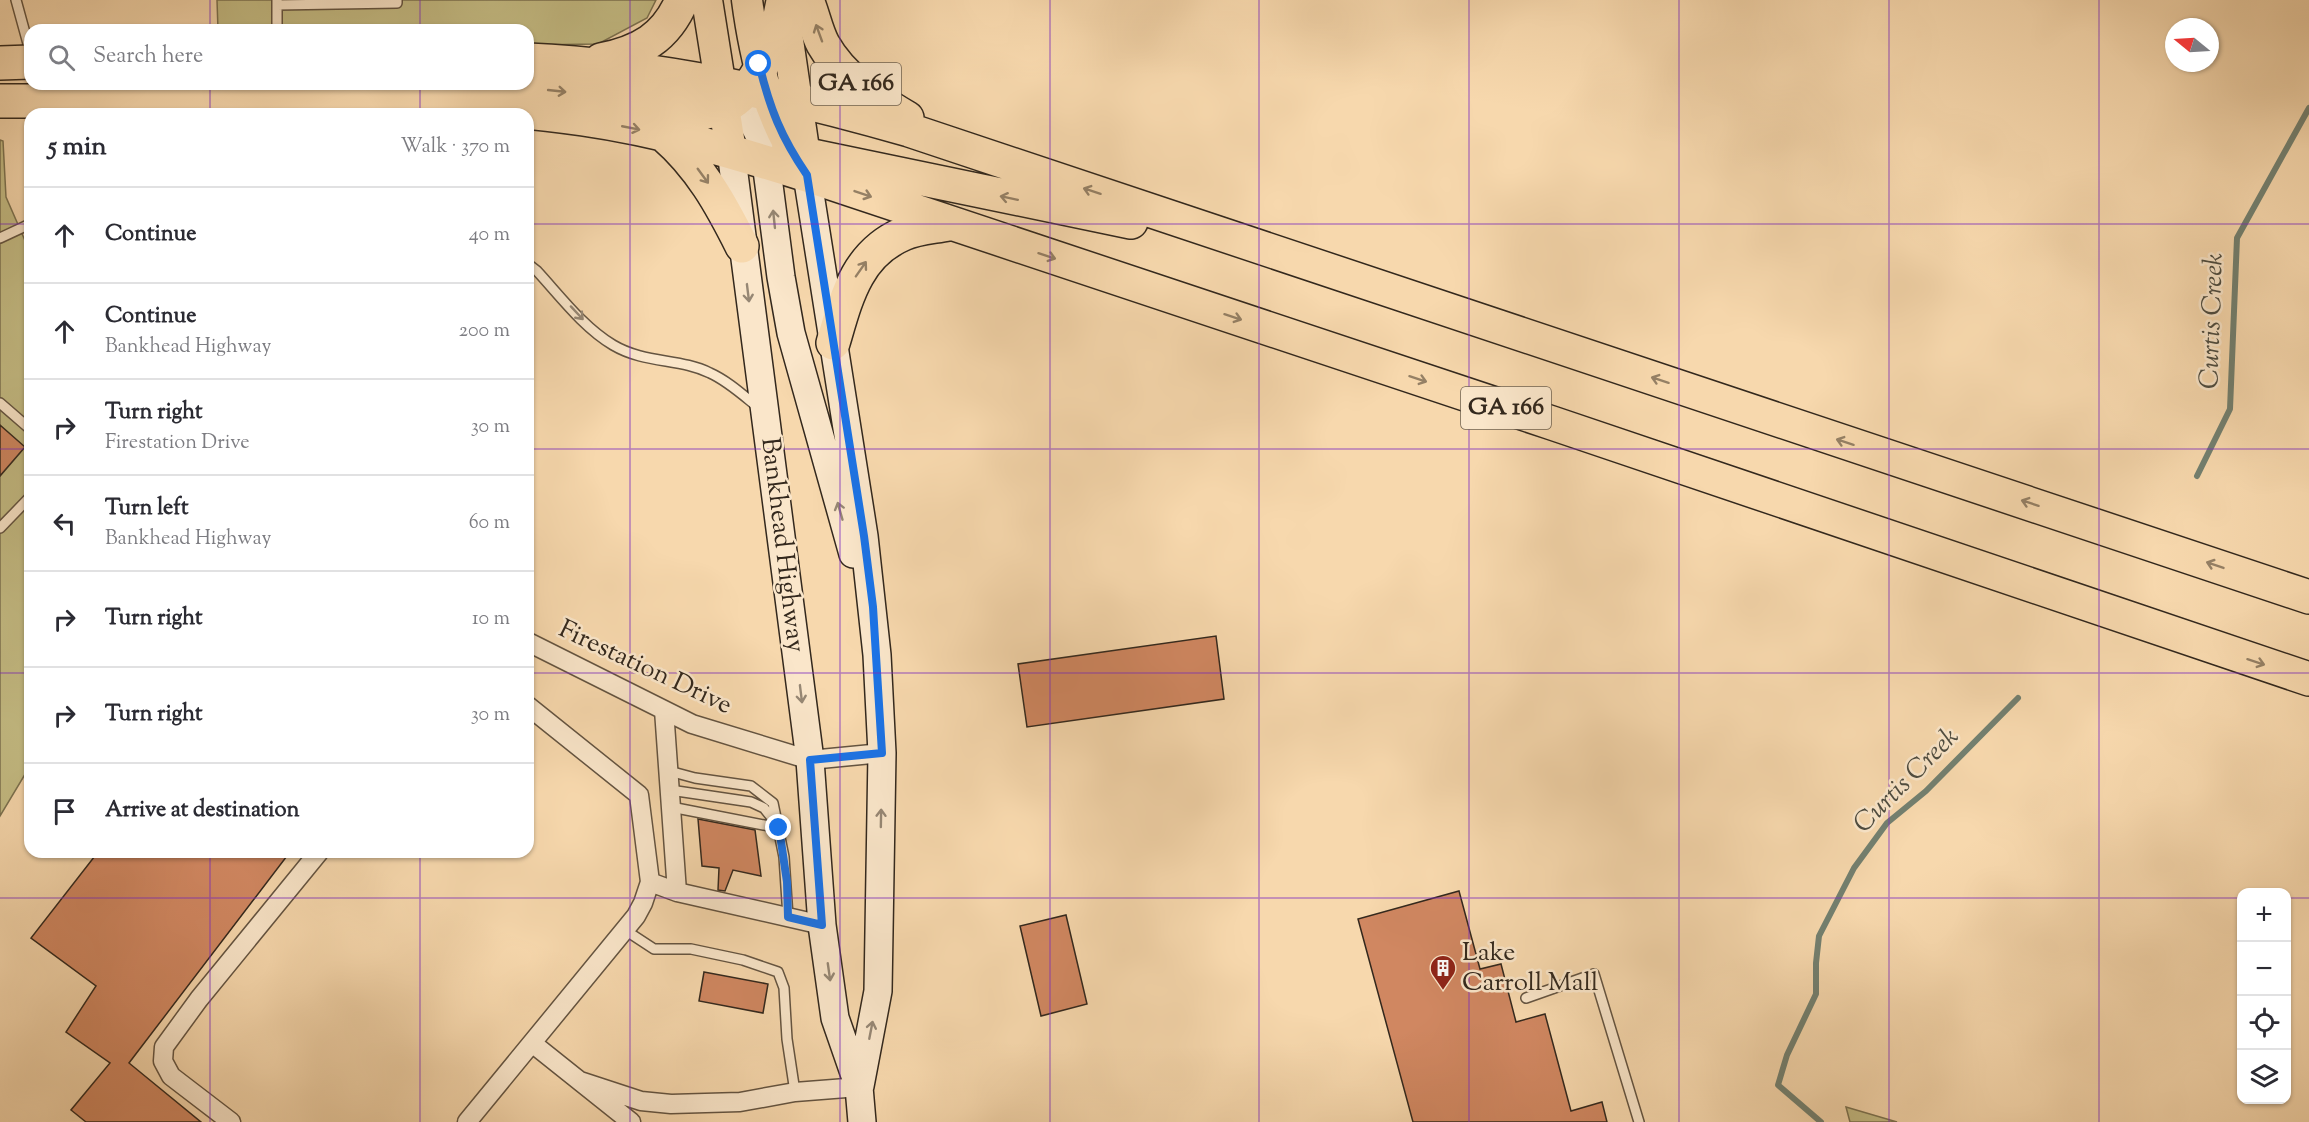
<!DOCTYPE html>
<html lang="en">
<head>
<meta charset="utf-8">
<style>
  body { margin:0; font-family:"Sorts Mill Goudy",serif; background:#f7f7f7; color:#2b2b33 }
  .controls { position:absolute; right:18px; bottom:18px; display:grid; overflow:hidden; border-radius:12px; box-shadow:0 2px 4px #0004 }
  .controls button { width:54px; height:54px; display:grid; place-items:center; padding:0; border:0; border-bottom:2px solid #e1e1e2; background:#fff; color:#2b2b33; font:30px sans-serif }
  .compass { position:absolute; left:2165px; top:18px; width:54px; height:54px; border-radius:50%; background:#fff; box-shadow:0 2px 4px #0004; rotate:288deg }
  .stop { position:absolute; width:18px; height:18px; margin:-14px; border:4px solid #1a73e8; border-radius:50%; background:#fff }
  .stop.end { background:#1a73e8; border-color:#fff; box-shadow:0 2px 6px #0008 }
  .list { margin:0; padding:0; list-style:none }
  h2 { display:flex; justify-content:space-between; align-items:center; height:78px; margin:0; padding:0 24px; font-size:26px }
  h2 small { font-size:20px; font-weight:400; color:#7c7c81 }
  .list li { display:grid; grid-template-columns:39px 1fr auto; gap:18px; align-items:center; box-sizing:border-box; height:96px; padding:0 24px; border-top:2px solid #e1e1e2 }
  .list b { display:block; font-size:22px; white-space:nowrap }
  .list p { margin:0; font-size:20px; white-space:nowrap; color:#7c7c81 }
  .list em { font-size:20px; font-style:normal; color:#7c7c81 }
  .icon { flex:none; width:33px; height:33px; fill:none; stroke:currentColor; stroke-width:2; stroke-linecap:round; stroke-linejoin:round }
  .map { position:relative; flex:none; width:2309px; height:1122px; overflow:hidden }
  .search { position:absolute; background:#fff; box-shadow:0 2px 4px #0004; left:24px; top:24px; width:510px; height:66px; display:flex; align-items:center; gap:15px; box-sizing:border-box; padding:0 21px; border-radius:18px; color:#7c7c81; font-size:22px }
  .panel { position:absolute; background:#fff; box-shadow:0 2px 4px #0004; left:24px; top:108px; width:510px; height:750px; border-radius:18px }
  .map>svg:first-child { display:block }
</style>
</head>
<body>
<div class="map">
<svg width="2309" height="1122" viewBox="0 0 2309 1122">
  <rect width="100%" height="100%" fill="#f7d8ad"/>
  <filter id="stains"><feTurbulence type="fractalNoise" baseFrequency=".00333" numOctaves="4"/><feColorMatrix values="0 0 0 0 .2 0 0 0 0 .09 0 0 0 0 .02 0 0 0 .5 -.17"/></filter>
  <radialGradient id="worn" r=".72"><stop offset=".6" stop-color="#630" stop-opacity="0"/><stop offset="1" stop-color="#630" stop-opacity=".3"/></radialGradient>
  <path fill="#c4bc84" stroke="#7c7250" stroke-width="1.5" d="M 217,0 L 656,0 L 647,18 L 598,44 L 528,45 L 528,30 L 218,30 Z
    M 0,140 L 3,141 L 6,197 L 30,252 L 30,766 L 0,816 Z
    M 1846,1107 L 1897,1122 L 1850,1122 Z"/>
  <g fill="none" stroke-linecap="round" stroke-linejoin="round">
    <path stroke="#738070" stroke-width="6" d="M 2197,476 L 2230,409 L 2237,238 L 2309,108
      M 1821,1122 L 1778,1085 L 1787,1055 L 1816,994 L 1816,963 L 1819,936 L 1854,868 L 1887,823 L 1926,791 L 2018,698"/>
  </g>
  <path fill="#d08761" stroke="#33281d" stroke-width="1.5" d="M 0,425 L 25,447 L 0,476 Z
    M 1216,636 L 1224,699 L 1027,727 L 1018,664 Z
    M 698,819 L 755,830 L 761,876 L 733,870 L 725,891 L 718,890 L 719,868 L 702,866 Z
    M 98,852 L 290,852 L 129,1063 L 201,1122 L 86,1122 L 71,1110 L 110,1063 L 66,1032 L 96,986 L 31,938 Z
    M 1459,891 L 1480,969 L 1501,964 L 1516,1022 L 1545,1014 L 1571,1111 L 1602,1102 L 1607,1122 L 1413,1122 L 1358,919 Z
    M 1066,915 L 1087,1004 L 1041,1016 L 1020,926 Z
    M 704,972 L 768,984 L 763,1013 L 699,1001 Z"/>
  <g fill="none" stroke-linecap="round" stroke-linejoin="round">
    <g stroke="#645441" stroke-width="12">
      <path id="lane" d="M 16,0 L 30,51
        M 277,0 L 277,30
        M 277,5 L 397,3 L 397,0
        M 0,238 L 30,224
        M 528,264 L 537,271 C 560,296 583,327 613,345 C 645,364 680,358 710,373 C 728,381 744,396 759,408
        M 0,403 L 30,429
        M 0,528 L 30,497
        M 669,771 L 695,778 L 751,786 L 773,803 L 784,857 L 788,917
        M 670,790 L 751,802 L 764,808 L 776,823
        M 671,807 L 779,828
        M 625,930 L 654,949 L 691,949 L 743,960 L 778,972 L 784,988 L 787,1039 L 795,1092
        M 1526,998 L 1594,974 L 1639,1122"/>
    </g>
    <g stroke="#645441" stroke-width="21">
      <path id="street" d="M 528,642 L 692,724 L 810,760 L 882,753
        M 528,706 L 639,795 L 650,882
        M 677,892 L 822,925
        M 532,1043 L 631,1122
        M 580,1081 L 641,1101 L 671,1104 L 740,1102 L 795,1092 L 859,1087
        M 231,1122 L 171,1076 L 163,1061 L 164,1047 L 199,999 L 319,852
        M 467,1122 L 636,916 L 643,903 L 650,882 L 677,892 L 664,710"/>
    </g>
    <g stroke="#33281d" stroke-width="30">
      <path id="secondary" d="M 723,86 C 743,107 754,120 764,147 L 781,277 L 791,333 L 853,554
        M 731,151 L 810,760 L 822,925 L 835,1018 L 859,1087 L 862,1122
        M 807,175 L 864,536 L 877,655 L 882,753 L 878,991 L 860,1086"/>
    </g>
    <g stroke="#33281d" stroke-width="33">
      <path id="primary" d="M 707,0 L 731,151
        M 747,0 C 755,60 769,119 804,170
        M 783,6 L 806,163"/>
    </g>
    <g stroke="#33281d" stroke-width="36">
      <path id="highway" d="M 807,0 C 813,14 816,31 823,44 C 842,78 875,99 907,118
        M 528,60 C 658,66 784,94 909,130 L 2309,597
        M 601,60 C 640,52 666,38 682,0
        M 0,63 L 30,62
        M 470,89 L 531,88 L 599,96 L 706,112 C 754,107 776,41 783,1
        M 0,101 C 80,101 160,101 240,101 C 354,102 470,103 583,119 C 660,130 734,152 807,175 L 1552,423 L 2309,679
        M 664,135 C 700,166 721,204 742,246
        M 788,151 L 1131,222
        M 833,343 C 846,299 856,254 903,234 C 916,228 933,227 948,224"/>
    </g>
    <use href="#lane" stroke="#fae6ca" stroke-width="9"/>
    <use href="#street" stroke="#fae6ca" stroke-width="18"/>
    <use href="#secondary" stroke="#fae6ca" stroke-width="27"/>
    <use href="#primary" stroke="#f7d8ad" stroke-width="30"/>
    <use href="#highway" stroke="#f7d8ad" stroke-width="33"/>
  </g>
  <defs><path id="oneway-shaft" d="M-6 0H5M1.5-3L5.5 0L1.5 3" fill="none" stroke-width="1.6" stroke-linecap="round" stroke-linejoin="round" transform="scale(1.5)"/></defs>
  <g stroke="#958065">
    <use href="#oneway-shaft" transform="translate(819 33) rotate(-110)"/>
    <use href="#oneway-shaft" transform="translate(557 91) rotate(6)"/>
    <use href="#oneway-shaft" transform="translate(631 128) rotate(11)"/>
    <use href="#oneway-shaft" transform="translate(703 176) rotate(54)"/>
    <use href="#oneway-shaft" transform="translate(1092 191) rotate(-162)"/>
    <use href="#oneway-shaft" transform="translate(863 194) rotate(19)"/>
    <use href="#oneway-shaft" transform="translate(1009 198) rotate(-168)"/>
    <use href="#oneway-shaft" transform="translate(1047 256) rotate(18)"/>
    <use href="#oneway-shaft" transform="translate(861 269) rotate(-55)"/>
    <use href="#oneway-shaft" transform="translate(1233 317) rotate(18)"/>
    <use href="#oneway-shaft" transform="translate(1418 379) rotate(18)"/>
    <use href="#oneway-shaft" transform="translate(1660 380) rotate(-162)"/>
    <use href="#oneway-shaft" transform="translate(1845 442) rotate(-162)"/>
    <use href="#oneway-shaft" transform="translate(2030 503) rotate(-162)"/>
    <use href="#oneway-shaft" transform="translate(2215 565) rotate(-161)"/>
    <use href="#oneway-shaft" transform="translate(2256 662) rotate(18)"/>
  </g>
  <g stroke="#968774">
    <use href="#oneway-shaft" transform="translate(774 219) rotate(-96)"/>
    <use href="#oneway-shaft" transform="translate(748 293) rotate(83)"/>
    <use href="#oneway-shaft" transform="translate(577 313) rotate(47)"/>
    <use href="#oneway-shaft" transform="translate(840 511) rotate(-106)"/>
    <use href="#oneway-shaft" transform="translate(801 694) rotate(83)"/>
    <use href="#oneway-shaft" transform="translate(881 818) rotate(-89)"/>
    <use href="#oneway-shaft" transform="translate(829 972) rotate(82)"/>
    <use href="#oneway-shaft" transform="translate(871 1030) rotate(-79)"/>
  </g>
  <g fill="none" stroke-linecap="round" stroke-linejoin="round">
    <path stroke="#1a73e8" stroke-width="8" d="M 759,64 C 770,109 781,137 807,175 L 864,536 L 873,607 L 882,753 L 810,760 L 822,925 L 788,917 L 787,882 L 779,828"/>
  </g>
  <path fill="none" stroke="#7b2cbf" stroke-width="1.5" stroke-opacity="0.55" d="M 210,0 L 210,30M 420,0 L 420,30M 630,0 L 630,1122M 840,0 L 840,1122M 1050,0 L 1050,1122M 1259,0 L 1259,1122M 1469,0 L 1469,1122M 1679,0 L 1679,1122M 1889,0 L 1889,1122M 2099,0 L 2099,1122M 210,84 L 210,114M 420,84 L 420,114M 0,224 L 30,224M 528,224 L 2309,224M 0,449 L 30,449M 528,449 L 2309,449M 0,673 L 30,673M 528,673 L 2309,673M 210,852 L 210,1122M 420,852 L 420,1122M 0,898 L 2242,898M 2286,898 L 2309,898"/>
  <defs>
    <g id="building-pin" transform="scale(1.35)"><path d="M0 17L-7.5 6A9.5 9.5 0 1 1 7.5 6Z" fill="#8f2418" stroke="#fae6ca"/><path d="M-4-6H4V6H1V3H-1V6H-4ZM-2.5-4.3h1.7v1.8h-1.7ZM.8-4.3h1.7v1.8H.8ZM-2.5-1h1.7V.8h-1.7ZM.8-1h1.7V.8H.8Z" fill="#fff"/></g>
  </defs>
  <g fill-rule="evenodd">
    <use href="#building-pin" x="1443" y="968"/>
  </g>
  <g text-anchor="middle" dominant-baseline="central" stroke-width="5" stroke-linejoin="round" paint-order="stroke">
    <g fill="#fae6ca" stroke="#6f6151" stroke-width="1.5">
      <rect x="811" y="63" width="90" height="42" rx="4.5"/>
      <rect x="1461" y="387" width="90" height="42" rx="4.5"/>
    </g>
    <g font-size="24" font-weight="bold" fill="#33281d">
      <text x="856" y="84">GA 166</text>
      <text x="1506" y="408">GA 166</text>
    </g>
    <g font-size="26" fill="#33281d" stroke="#fae6ca">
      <text transform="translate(782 545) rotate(83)">Bankhead Highway</text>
      <text transform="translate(645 668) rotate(25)">Firestation Drive</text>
    </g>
    <g font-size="26" fill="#33281d" stroke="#fae6ca" text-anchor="start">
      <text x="1462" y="953">Lake<tspan x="1462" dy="30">Carroll Mall</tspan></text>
    </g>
    <g font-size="27" font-style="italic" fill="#4e4c40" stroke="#fae6ca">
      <text transform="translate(2213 321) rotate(-88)">Curtis Creek</text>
      <text transform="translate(1907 781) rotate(-45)">Curtis Creek</text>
    </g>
  </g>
  <rect width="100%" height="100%" filter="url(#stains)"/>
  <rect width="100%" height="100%" fill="url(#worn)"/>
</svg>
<div class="controls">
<button>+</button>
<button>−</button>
<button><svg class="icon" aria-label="locate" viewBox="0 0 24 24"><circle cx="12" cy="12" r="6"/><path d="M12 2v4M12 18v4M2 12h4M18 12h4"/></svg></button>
<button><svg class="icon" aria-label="layers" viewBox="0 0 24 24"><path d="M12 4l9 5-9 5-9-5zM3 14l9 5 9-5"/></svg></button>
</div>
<svg class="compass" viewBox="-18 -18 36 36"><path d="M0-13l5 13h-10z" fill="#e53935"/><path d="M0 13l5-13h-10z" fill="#7c7c81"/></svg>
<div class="stop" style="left:759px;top:64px"></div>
<div class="stop end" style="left:779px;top:828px"></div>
<div class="search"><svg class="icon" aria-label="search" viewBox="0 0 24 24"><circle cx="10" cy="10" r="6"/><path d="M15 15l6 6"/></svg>Search here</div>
<section class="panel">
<h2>5 min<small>Walk · 370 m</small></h2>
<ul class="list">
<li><svg class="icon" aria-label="ahead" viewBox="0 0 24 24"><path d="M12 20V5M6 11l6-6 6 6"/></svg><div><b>Continue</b></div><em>40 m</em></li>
<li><svg class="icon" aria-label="ahead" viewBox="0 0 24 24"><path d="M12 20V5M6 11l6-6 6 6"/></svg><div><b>Continue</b><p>Bankhead Highway</p></div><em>200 m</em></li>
<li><svg class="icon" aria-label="right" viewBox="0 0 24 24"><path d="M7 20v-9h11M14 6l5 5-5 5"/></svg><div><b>Turn right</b><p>Firestation Drive</p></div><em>30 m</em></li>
<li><svg class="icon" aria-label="left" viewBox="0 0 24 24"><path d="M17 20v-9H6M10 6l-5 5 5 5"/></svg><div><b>Turn left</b><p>Bankhead Highway</p></div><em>60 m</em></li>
<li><svg class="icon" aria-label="right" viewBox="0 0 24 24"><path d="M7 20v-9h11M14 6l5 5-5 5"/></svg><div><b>Turn right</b></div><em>10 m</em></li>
<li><svg class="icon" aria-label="right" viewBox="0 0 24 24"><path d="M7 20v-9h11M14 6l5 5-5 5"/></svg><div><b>Turn right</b></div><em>30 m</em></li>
<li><svg class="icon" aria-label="arrive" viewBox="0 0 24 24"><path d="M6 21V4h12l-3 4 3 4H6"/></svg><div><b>Arrive at destination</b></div></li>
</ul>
</section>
</div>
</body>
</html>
